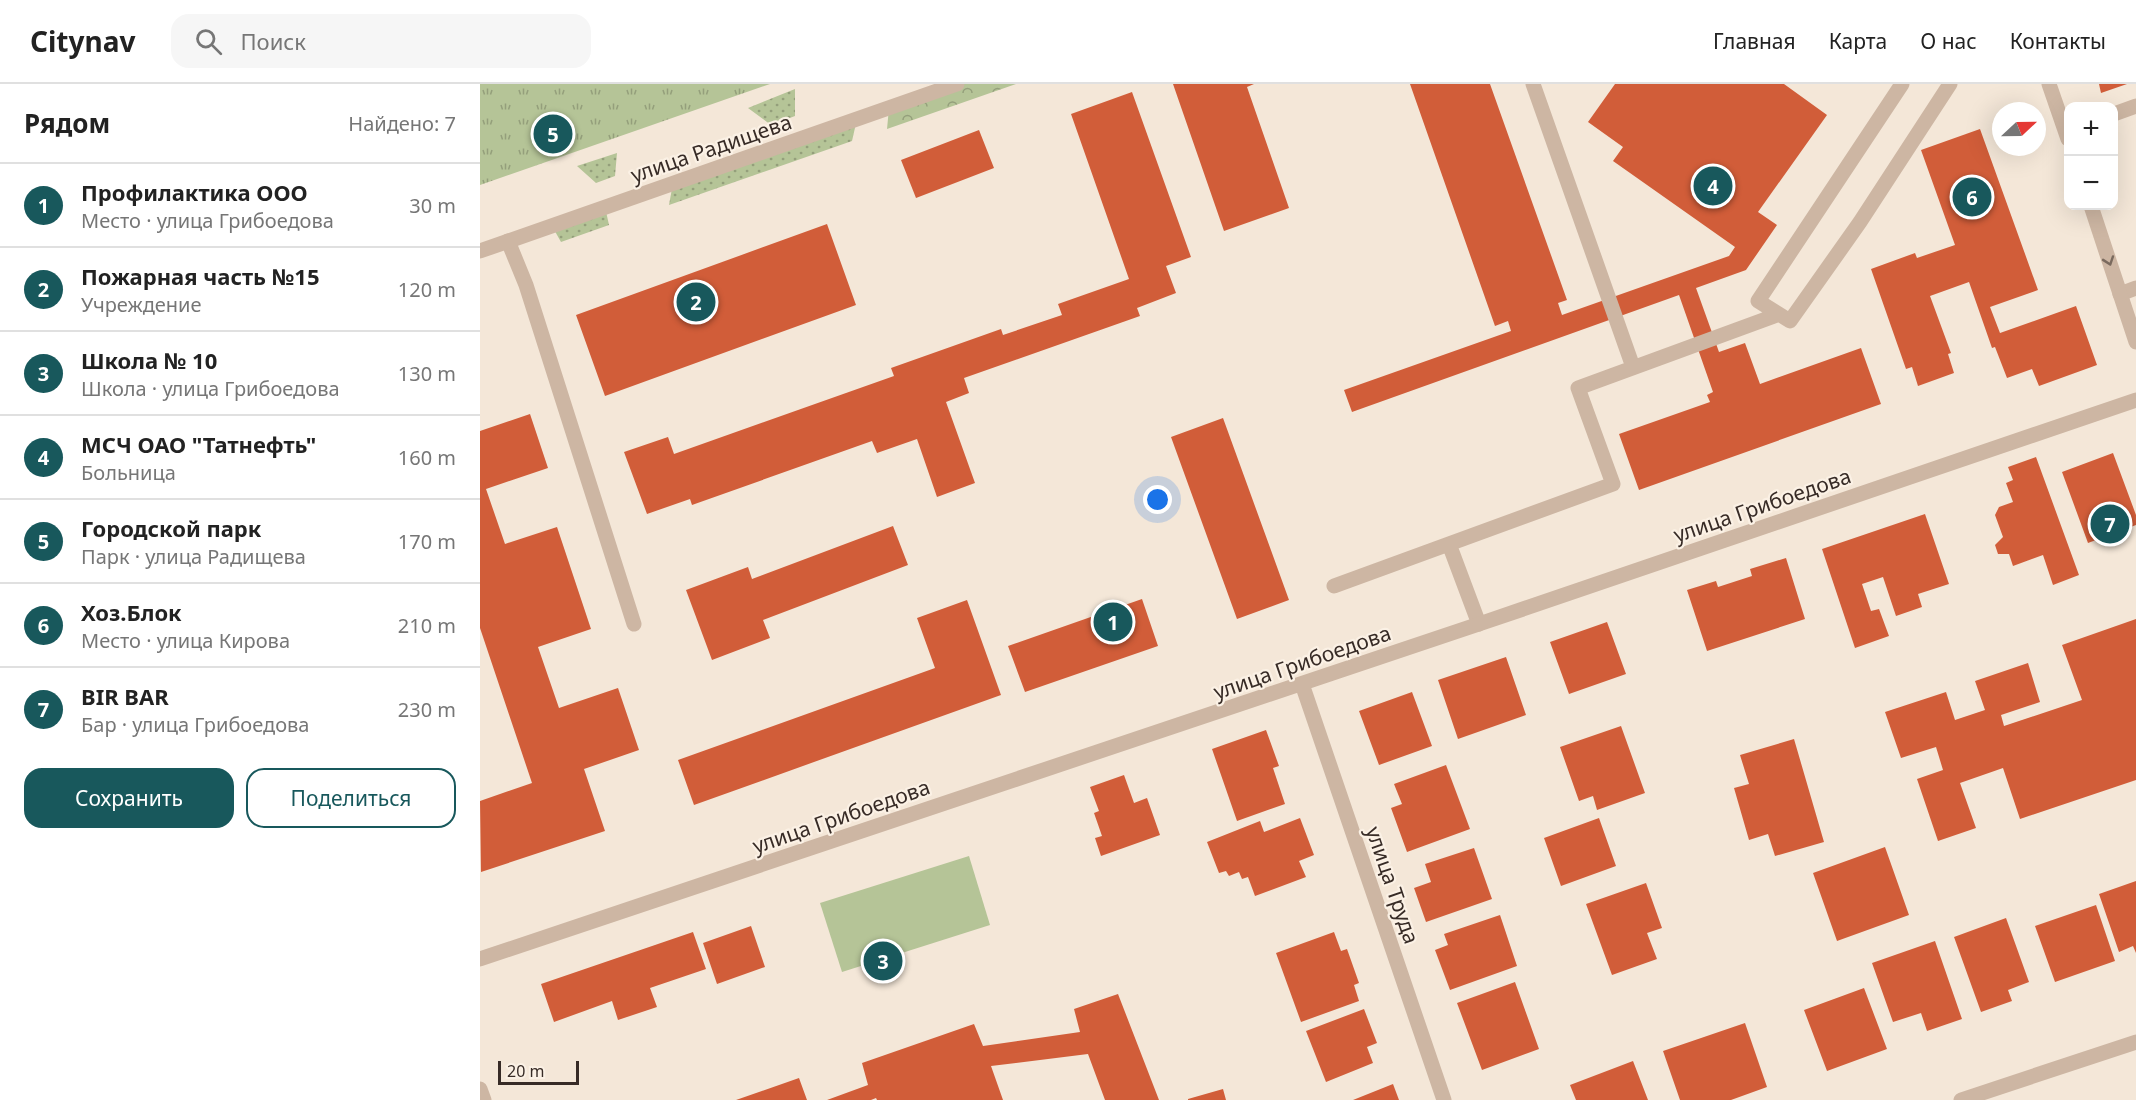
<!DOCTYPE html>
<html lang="ru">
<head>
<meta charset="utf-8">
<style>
  body { margin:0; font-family:"Noto Sans",sans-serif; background:#f6f6f6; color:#222 }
  .controls { position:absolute; right:18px; top:18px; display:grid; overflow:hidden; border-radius:12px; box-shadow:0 6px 24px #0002 }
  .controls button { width:54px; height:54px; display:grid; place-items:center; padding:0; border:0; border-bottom:2px solid #e0e0e0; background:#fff; color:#222; font:30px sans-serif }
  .compass { position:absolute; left:1512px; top:18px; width:54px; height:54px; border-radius:50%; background:#fff; box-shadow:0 6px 24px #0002; rotate:68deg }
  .scale { position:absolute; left:18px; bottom:15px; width:81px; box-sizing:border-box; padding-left:6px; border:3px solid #372b26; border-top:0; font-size:16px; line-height:21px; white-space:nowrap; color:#372b26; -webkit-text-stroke:4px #fbf1e5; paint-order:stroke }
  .you { position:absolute; left:678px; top:416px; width:21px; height:21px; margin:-15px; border:4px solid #fff; border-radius:50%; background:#1a73e8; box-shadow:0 0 0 9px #1a73e833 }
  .badge { display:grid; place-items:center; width:39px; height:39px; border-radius:50%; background:#18585c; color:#fff; font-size:20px; font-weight:700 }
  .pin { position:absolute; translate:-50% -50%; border:3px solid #fff; box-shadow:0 2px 6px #0006 }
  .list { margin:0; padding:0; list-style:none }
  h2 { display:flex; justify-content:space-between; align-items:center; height:78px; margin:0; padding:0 24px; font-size:26px }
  h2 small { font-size:20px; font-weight:400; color:#767676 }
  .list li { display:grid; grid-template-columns:39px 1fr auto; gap:18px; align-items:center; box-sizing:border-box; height:84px; padding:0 24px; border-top:2px solid #e0e0e0 }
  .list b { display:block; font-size:22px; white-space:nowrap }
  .list p { margin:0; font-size:20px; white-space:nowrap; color:#767676 }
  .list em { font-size:20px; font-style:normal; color:#767676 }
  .actions { display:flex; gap:12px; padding:18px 24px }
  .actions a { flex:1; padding:14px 0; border:2px solid #18585c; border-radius:18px; text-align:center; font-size:21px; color:#18585c }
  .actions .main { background:#18585c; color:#fff }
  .icon { flex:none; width:33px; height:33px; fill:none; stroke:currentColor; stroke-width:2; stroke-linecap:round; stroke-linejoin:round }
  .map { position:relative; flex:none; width:1656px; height:1016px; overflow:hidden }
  header { display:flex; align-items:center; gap:36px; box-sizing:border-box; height:84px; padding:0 30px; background:#fff; border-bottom:2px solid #e0e0e0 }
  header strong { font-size:28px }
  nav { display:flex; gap:33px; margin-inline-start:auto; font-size:21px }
  .search { width:420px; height:54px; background:#f6f6f6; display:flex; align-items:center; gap:15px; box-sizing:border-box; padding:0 21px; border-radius:18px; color:#767676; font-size:22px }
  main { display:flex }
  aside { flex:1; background:#fff }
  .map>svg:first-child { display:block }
</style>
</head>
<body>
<header>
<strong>Citynav</strong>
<div class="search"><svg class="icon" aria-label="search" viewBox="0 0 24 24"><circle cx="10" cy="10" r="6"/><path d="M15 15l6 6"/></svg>Поиск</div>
<nav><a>Главная</a><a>Карта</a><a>О нас</a><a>Контакты</a></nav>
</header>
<main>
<aside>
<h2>Рядом<small>Найдено: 7</small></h2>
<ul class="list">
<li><span class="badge">1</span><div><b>Профилактика ООО</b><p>Место · улица Грибоедова</p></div><em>30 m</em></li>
<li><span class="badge">2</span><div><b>Пожарная часть №15</b><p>Учреждение</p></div><em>120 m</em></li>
<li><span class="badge">3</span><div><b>Школа № 10</b><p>Школа · улица Грибоедова</p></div><em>130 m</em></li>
<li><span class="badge">4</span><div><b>МСЧ ОАО &quot;Татнефть&quot;</b><p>Больница</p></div><em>160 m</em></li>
<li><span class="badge">5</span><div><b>Городской парк</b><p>Парк · улица Радищева</p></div><em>170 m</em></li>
<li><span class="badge">6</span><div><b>Хоз.Блок</b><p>Место · улица Кирова</p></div><em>210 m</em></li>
<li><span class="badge">7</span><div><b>BIR BAR</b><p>Бар · улица Грибоедова</p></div><em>230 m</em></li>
</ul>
<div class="actions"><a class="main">Сохранить</a><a>Поделиться</a></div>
</aside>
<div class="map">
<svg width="1656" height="1016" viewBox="0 0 1656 1016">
  <defs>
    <pattern id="grass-dots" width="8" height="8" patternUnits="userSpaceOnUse" patternTransform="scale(1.5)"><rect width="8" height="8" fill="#b5c497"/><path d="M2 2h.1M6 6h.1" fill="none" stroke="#949f7b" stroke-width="1.8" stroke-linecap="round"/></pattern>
    <pattern id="forest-crowns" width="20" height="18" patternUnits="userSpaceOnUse" patternTransform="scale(1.5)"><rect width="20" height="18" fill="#b5c497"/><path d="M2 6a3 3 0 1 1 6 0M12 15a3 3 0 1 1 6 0" fill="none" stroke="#949f7b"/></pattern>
    <pattern id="park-tufts" width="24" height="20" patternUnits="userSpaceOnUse" patternTransform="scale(1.5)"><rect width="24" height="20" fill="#b5c497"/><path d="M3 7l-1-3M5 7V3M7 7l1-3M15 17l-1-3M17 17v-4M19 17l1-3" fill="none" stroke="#949f7b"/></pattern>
  </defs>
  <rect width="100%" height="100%" fill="#f4e7d8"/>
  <path fill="url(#grass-dots)" d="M 315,5 L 315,32 L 291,41 L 268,24 Z
    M 377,35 L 372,57 L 189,121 L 193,99 Z
    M 137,69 L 135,92 L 116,99 L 97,82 Z
    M 125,123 L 129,141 L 81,158 L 72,142 Z"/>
  <path fill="url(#forest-crowns)" d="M 477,0 L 536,0 L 407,45 L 409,24 Z"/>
  <path fill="url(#park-tufts)" d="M 0,0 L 290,0 L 0,101 Z"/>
  <path fill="#b5c497" d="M 489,772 L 510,841 L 362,888 L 340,819 Z"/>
  <path fill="#d15d39" d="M 693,0 L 774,0 L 767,3 L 809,124 L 744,147 Z
    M 930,0 L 1010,0 L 1087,216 L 1078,219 L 1082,231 L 1249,172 L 1255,163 L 1133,77 L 1143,63 L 1108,38 L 1135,0 L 1304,0 L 1347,31 L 1278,128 L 1297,141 L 1266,186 L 1216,204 L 1239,268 L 1265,259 L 1280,300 L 1381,264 L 1401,320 L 1159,406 L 1139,350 L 1230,318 L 1227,311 L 1233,308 L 1199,211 L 872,328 L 864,306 L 1031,247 L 1028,237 L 1015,242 Z
    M 1619,0 L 1647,0 L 1621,9 Z
    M 652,8 L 711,173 L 686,182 L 696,209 L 657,224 L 660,232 L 484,294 L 489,309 L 466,318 L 495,399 L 457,413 L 437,355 L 397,369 L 392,357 L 212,421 L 210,415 L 167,430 L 144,368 L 188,353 L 194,370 L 414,292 L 411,284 L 521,245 L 523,251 L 582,231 L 578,220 L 649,195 L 591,30 Z
    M 1500,45 L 1558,206 L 1510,223 L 1520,249 L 1596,222 L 1617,281 L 1559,302 L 1552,285 L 1527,294 L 1515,263 L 1512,264 L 1489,198 L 1450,212 L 1471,269 L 1468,270 L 1474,289 L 1438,302 L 1432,283 L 1426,285 L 1391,185 L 1435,169 L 1437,174 L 1475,161 L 1441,66 Z
    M 499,46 L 514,84 L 436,114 L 421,76 Z
    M 347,140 L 376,221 L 125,312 L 96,231 Z
    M 50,330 L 68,384 L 6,405 L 25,460 L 77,443 L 111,545 L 58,563 L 79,624 L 138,604 L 159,666 L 104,685 L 125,747 L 1,788 L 0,717 L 52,699 L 0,544 L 0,347 Z
    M 743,334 L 809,516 L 757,535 L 691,353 Z
    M 1633,369 L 1656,431 L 1656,441 L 1608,459 L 1582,388 Z
    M 1556,373 L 1599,491 L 1573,501 L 1563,471 L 1533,482 L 1529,470 L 1518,470 L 1515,461 L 1523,453 L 1515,431 L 1519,423 L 1533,418 L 1526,399 L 1533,396 L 1528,383 Z
    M 1445,430 L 1469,500 L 1438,510 L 1442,523 L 1416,532 L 1403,493 L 1382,500 L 1391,527 L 1399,525 L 1409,552 L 1375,564 L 1342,465 Z
    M 413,442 L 428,481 L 283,536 L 290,554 L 232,576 L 206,506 L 268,483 L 272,495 Z
    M 1306,474 L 1325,535 L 1227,567 L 1207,506 L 1236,497 L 1238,503 L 1272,492 L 1270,485 Z
    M 662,515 L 678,562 L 545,608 L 528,562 Z
    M 487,516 L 521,611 L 214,721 L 198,676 L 455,584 L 437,534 Z
    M 1656,535 L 1656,696 L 1540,735 L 1523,684 L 1480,699 L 1496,744 L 1458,757 L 1437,695 L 1463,686 L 1456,663 L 1421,674 L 1405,628 L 1466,608 L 1475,636 L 1505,626 L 1495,597 L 1548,579 L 1560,618 L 1521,631 L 1524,642 L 1602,616 L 1582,561 Z
    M 1127,538 L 1146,590 L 1089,610 L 1070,558 Z
    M 1026,573 L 1046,631 L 978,655 L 958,596 Z
    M 932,608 L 952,662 L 899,681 L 879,627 Z
    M 1141,642 L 1165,709 L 1117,726 L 1113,712 L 1099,717 L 1080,663 Z
    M 786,646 L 799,682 L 793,684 L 805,720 L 757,737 L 732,665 Z
    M 1314,655 L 1344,758 L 1295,772 L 1288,750 L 1269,756 L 1254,704 L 1269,700 L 1260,671 Z
    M 966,681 L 990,745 L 927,768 L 911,724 L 922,720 L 914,700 Z
    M 644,691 L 654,719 L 667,714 L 680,751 L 621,772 L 615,754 L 622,752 L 614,729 L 619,727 L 610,703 Z
    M 820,734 L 834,771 L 819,777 L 826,793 L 775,812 L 768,793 L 762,795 L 759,788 L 749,792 L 746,787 L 739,789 L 727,758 L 780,737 L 784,748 Z
    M 1119,734 L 1136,782 L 1081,802 L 1064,754 Z
    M 1405,763 L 1429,831 L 1357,857 L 1333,789 Z
    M 994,764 L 1012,815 L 946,838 L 934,804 L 951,798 L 945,780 Z
    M 1656,797 L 1656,869 L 1653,862 L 1639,868 L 1619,810 Z
    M 1166,799 L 1182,844 L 1167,849 L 1177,875 L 1132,891 L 1106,820 Z
    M 1616,821 L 1635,877 L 1575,898 L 1555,842 Z
    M 1020,831 L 1037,882 L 970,906 L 955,866 L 968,861 L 964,850 Z
    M 1526,834 L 1549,898 L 1528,906 L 1532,917 L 1501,928 L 1474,853 Z
    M 271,842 L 285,883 L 237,900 L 223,859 Z
    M 213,848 L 226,885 L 170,904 L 177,923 L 138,936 L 132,917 L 74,938 L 61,900 Z
    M 854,848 L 861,867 L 867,865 L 879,899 L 874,901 L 879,917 L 821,938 L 796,869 Z
    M 1455,857 L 1482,935 L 1447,947 L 1441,929 L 1413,938 L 1392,879 Z
    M 1035,898 L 1059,965 L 1002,986 L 977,919 Z
    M 1384,904 L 1407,965 L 1347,987 L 1324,926 Z
    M 638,910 L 679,1016 L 625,1016 L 608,970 L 511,982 L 523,1016 L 397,1016 L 396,1014 L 391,1016 L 347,1016 L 388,1001 L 382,979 L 494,940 L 503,962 L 600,948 L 594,925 Z
    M 884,925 L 897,959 L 887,963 L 893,979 L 846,998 L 826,947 Z
    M 1265,939 L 1287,1003 L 1251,1016 L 1200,1016 L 1183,967 Z
    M 1153,977 L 1168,1016 L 1096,1016 L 1090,1001 Z
    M 319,994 L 327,1016 L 256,1016 Z
    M 913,1000 L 919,1016 L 873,1016 Z
    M 743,1005 L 746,1016 L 708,1016 L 708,1015 Z"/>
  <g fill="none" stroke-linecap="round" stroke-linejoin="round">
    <path stroke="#cdb6a3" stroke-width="15" d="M 1053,0 L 1153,283
      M 1422,0 L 1278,217 L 1310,237 L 1380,138 L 1470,0
      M 1634,30 L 1656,22
      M 28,157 L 46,201 L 154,540
      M 1640,210 L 1656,204
      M 969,460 L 999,540
      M 854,502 L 1133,400 L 1098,304 L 1297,231"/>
    <path stroke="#cdb6a3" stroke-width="15" d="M 822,600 L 964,1016
      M 0,875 L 999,540 L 1656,316"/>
    <path stroke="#cdb6a3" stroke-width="15" d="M 1569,0 L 1588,55
      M 1611,122 L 1656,258
      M 0,167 L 477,0
      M 0,1005 L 4,1016
      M 1481,1016 L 1656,958"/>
  </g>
  <defs><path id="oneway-chevron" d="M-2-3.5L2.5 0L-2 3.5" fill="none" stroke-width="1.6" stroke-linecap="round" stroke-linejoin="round" transform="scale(1.5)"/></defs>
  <use stroke="#7a6a5e" href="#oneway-chevron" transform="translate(1629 177) rotate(71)"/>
  <g text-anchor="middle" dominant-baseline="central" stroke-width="4.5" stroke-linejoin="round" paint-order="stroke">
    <g font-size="21" fill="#372b26" stroke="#fbf1e5">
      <text transform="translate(231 64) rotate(-19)">улица Радищева</text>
      <text transform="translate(1282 421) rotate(-19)">улица Грибоедова</text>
      <text transform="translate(822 578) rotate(-19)">улица Грибоедова</text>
      <text transform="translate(361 732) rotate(-19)">улица Грибоедова</text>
      <text transform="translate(913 801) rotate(71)">улица Труда</text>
    </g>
  </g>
</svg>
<div class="controls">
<button>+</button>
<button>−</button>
</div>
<svg class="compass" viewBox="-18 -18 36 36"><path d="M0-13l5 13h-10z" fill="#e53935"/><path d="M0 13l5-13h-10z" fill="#767676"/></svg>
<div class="scale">20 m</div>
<div class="you"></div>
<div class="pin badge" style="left:633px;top:538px">1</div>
<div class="pin badge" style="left:216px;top:218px">2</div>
<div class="pin badge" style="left:403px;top:877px">3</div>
<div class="pin badge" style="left:1233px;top:102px">4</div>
<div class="pin badge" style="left:73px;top:50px">5</div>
<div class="pin badge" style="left:1492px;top:113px">6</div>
<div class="pin badge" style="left:1630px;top:440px">7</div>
</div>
</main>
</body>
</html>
